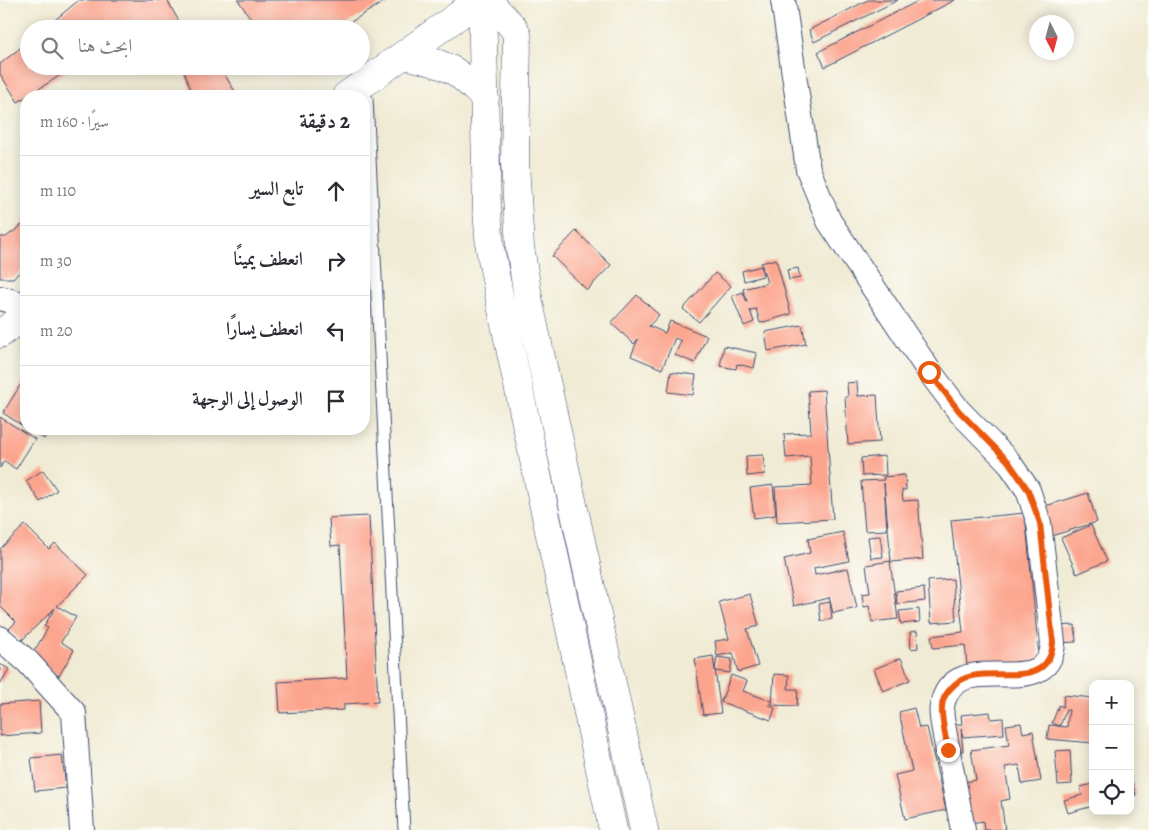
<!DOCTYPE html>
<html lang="ar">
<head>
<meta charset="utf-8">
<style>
  body { margin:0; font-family:Alegreya,Amiri,serif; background:#f7f7f7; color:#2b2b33; direction:rtl }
  .controls { position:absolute; right:15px; bottom:15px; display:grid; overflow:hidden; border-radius:10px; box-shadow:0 2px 12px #0003 }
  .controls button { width:45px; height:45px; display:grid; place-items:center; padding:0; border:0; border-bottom:1px solid #e1e1e2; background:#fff; color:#2b2b33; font:25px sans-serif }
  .compass { position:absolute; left:1029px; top:15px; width:45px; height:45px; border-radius:50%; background:#fff; box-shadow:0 2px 12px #0003; rotate:174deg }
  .stop { position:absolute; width:15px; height:15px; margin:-11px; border:4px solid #ea580c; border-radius:50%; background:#fff }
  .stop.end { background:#ea580c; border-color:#fff; box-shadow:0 1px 5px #0008 }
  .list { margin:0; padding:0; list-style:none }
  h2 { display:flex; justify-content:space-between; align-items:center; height:65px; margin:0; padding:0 20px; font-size:21px }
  h2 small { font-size:16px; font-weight:400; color:#7c7c81 }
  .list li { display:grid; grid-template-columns:32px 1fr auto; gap:15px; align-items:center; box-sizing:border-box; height:70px; padding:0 20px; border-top:1px solid #e1e1e2 }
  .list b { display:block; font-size:19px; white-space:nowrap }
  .list em { font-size:16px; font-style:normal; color:#7c7c81 }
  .icon { flex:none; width:28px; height:28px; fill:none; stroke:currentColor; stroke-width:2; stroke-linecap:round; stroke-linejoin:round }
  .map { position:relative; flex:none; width:1149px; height:830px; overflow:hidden; direction:ltr }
  .search { position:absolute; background:#fff; box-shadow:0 2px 12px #0003; left:20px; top:20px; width:350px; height:55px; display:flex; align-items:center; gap:12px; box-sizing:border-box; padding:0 18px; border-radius:28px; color:#7c7c81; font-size:19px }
  .panel { position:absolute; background:#fff; box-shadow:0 2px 12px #0003; left:20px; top:90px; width:350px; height:345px; border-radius:20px; direction:rtl }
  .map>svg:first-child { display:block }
</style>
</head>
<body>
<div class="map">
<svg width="1149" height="830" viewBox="0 0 1149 830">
  <rect width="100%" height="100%" fill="#fdfcf7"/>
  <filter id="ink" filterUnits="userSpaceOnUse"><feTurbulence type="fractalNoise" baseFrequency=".02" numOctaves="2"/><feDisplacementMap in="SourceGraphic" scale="10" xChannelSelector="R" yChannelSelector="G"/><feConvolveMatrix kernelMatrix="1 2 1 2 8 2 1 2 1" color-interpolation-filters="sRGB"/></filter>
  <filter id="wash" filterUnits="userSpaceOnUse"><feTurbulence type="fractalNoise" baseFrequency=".0096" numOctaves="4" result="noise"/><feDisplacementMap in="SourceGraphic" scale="20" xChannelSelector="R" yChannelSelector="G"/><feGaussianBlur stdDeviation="1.12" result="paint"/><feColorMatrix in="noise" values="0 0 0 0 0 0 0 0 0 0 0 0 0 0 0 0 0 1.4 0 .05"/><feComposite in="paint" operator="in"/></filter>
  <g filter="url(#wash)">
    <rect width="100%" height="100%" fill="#f0ebd4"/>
    <g id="blocks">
      <path fill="#fca58e" d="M 79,0 L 167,0 L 181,25 L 176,29 L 140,29 L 131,22 L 112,29 L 44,29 Z
        M 238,0 L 387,0 L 339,29 L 258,29 Z
        M 868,0 L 898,0 L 814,42 L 809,30 Z
        M 920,0 L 955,0 L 825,67 L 818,52 Z
        M 29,41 L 29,66 L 75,66 L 18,102 L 0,74 L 0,64 Z
        M 182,66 L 219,66 L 236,93 L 235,96 L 188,96 L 191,90 Z
        M 26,222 L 26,267 L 13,278 L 0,278 L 0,237 L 6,237 Z
        M 576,231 L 611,265 L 587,290 L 552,256 Z
        M 776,259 L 791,314 L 760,323 L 756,309 L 750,310 L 754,322 L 744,326 L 732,296 L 743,292 L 747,302 L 743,289 L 767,283 L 761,263 Z
        M 761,266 L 763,276 L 744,281 L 742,271 Z
        M 798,268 L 800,278 L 789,280 L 787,270 Z
        M 715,273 L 731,286 L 699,322 L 683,309 Z
        M 637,295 L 659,315 L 649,326 L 665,333 L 670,321 L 707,336 L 695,363 L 675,355 L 681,341 L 675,338 L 662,369 L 631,356 L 638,339 L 634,344 L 611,323 Z
        M 802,325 L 806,344 L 768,351 L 765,332 Z
        M 724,346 L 757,353 L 754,368 L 737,364 L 736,369 L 720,366 Z
        M 671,372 L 696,375 L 693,395 L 668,392 Z
        M 26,376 L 26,428 L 3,413 Z
        M 857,382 L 858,396 L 877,395 L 880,442 L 848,444 L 845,397 L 848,397 L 847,383 Z
        M 824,390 L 833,519 L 777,522 L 775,487 L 812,485 L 810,456 L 786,458 L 784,434 L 811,433 L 808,391 Z
        M 0,417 L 35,439 L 16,469 L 4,461 L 0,468 Z
        M 28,429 L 50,429 L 44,439 Z
        M 763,455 L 765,474 L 747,476 L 746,456 Z
        M 885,456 L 886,475 L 862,476 L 861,458 Z
        M 43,470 L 57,490 L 40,502 L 26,481 Z
        M 905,475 L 906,490 L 902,490 L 903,501 L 918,500 L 923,559 L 891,562 L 884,483 L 887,530 L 865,531 L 861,481 L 884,480 L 883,477 Z
        M 773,485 L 776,515 L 754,518 L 750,488 Z
        M 1088,493 L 1097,522 L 1048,537 L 1039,508 Z
        M 1025,513 L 1040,666 L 968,674 L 965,645 L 933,648 L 931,636 L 963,632 L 951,520 Z
        M 369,516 L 378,702 L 344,704 L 344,710 L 280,713 L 278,682 L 347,678 L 340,545 L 331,546 L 329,518 Z
        M 25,525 L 49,549 L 55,543 L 88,575 L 57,606 L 76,617 L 61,642 L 74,650 L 59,676 L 30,658 L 48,628 L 44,626 L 55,608 L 21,641 L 9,629 L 16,622 L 0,606 L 0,549 Z
        M 1091,525 L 1107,561 L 1077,574 L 1061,538 Z
        M 843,532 L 849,561 L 814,568 L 815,575 L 848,568 L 857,608 L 833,613 L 829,597 L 829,598 L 794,606 L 784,559 L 810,553 L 808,539 Z
        M 880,536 L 883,557 L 871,558 L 868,537 Z
        M 890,561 L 898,619 L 872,622 L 869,606 L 864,607 L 862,594 L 870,593 L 866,565 Z
        M 953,579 L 956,621 L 931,623 L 928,581 Z
        M 924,588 L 925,601 L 897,604 L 896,591 Z
        M 750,594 L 759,626 L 747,629 L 758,666 L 738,672 L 733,653 L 717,656 L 715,641 L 729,639 L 719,602 Z
        M 830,602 L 832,619 L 821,621 L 819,604 Z
        M 919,609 L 920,622 L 901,624 L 899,611 Z
        M 1075,625 L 1076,642 L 1057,643 L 1056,626 Z
        M 917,631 L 918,648 L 911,649 L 910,632 Z
        M 713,656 L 721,713 L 703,715 L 695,659 Z
        M 717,657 L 732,659 L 730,673 L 715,671 Z
        M 901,658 L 910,680 L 883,691 L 874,669 Z
        M 0,664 L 9,669 L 0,684 Z
        M 774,674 L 789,675 L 788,689 L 798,689 L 797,706 L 772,705 Z
        M 731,675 L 747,681 L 743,691 L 771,701 L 769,705 L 775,708 L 771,720 L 721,702 Z
        M 1064,695 L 1093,698 L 1093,743 L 1047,739 L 1049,725 L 1067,727 L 1069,710 L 1066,710 L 1060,726 L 1052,723 L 1059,705 L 1063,707 Z
        M 39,701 L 41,733 L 0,736 L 0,704 Z
        M 914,708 L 919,728 L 927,727 L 946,810 L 905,819 L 895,775 L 912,771 L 899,712 Z
        M 990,712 L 991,719 L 1003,718 L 1004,734 L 963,737 L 961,728 L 963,751 L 949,752 L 947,725 L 962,724 L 961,715 Z
        M 1021,723 L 1023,733 L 1033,731 L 1041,781 L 1022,784 L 1019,765 L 1005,767 L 1010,799 L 1001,801 L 1005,830 L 984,830 L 983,821 L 965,824 L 959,783 L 976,780 L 971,750 L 1009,745 L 1006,725 Z
        M 1070,750 L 1072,784 L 1058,785 L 1055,751 Z
        M 62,755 L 66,788 L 35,791 L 31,758 Z
        M 1130,774 L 1136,795 L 1130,796 Z
        M 1093,784 L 1093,806 L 1068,813 L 1064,800 L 1082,795 L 1080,787 Z"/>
    </g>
  </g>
  <g filter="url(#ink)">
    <use href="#blocks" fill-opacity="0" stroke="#3b4b70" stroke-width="1"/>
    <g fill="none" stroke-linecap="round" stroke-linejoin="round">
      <g stroke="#3b4b70" stroke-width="13">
        <path id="lane" d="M 360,87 L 367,99 L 404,830"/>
      </g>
      <g stroke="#3b4b70" stroke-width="26">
        <path id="street" d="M 783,0 L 808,169 L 829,221 L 929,371 L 959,411 L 1008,461 L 1028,490 L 1039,523 L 1053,643 C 1049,707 954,642 942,706 C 940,715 944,727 945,736 C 951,767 957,799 963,830
          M 0,298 L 26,305
          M 0,638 L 28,662 L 74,713 L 82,830"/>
      </g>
      <g stroke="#3b4b70" stroke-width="29">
        <path id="primary" d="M 346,96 L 459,15 L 477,0
          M 0,334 L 26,315"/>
      </g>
      <g stroke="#3b4b70" stroke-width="29">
        <path id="highway" d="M 482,0 L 487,210 L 490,248 L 503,315 L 613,830
          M 487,0 L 512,26 L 517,34 L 515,163 L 520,247 L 529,303 L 644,830
          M 404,55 C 421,59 439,62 454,71 C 465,78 475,89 485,98"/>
      </g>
      <use href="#lane" stroke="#fff" stroke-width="11"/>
      <use href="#street" stroke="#fff" stroke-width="24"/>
      <use href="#primary" stroke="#fff" stroke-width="28"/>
      <use href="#highway" stroke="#fff" stroke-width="28"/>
    </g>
  </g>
  <g fill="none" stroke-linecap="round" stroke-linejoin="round" filter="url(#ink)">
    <path stroke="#ea580c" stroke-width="6" d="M 929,372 L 959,411 L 1008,461 L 1028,490 L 1040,523 L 1053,642 C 1049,699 979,656 952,687 C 947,692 942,699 942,707 C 941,718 946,739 948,750"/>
  </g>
</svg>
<div class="controls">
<button>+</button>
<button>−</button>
<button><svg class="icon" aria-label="locate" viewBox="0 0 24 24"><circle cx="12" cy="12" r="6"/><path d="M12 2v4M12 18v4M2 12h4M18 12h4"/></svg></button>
</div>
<svg class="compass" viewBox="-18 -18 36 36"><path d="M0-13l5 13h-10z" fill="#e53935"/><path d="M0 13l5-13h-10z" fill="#7c7c81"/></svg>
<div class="stop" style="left:929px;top:372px"></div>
<div class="stop end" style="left:948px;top:750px"></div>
<div class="search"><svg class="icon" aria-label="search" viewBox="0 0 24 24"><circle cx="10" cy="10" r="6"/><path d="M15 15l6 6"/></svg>ابحث هنا</div>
<section class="panel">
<h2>2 دقيقة<small>سيرًا · 160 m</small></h2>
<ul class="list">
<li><svg class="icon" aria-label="ahead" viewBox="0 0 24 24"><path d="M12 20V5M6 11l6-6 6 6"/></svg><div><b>تابع السير</b></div><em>110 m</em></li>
<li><svg class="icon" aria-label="right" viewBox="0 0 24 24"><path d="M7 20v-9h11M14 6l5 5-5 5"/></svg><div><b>انعطف يمينًا</b></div><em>30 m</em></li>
<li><svg class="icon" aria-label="left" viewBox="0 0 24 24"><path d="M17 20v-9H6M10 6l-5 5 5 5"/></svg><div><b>انعطف يسارًا</b></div><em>20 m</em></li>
<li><svg class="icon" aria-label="arrive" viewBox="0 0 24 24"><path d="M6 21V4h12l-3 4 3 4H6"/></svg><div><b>الوصول إلى الوجهة</b></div></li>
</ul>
</section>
</div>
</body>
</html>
